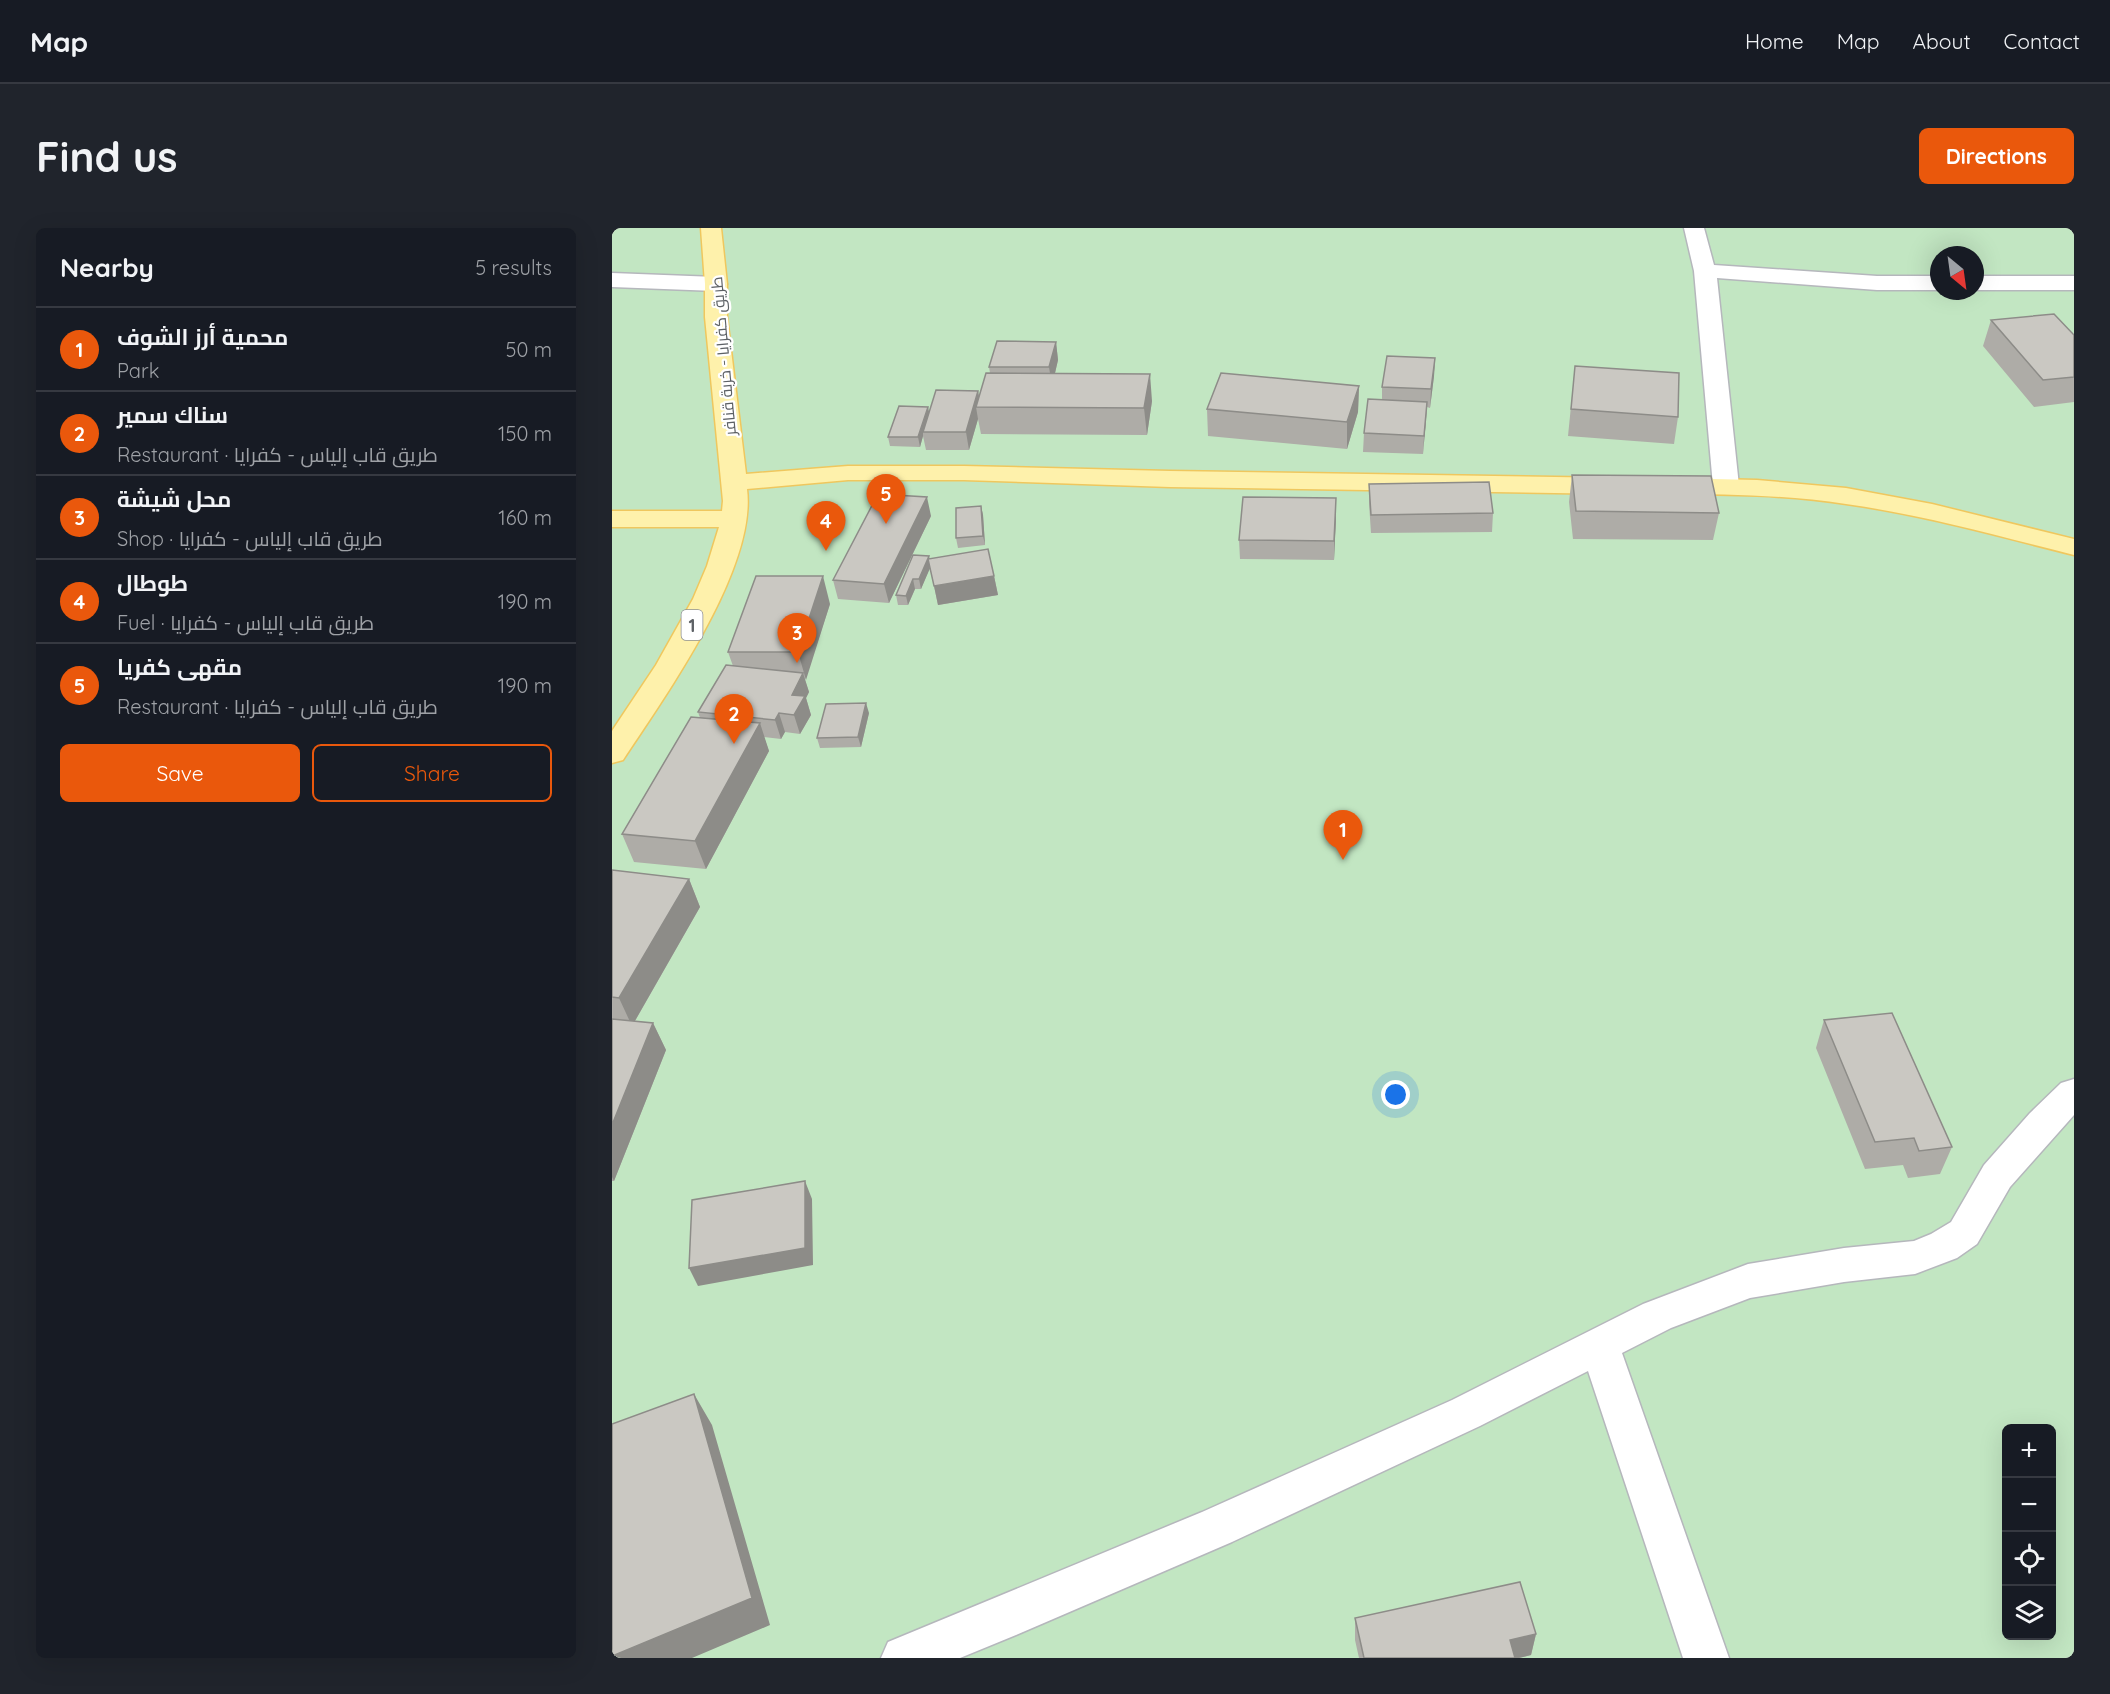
<!DOCTYPE html>
<html lang="en">
<head>
<meta charset="utf-8">
<style>
  body { margin:0; font-family:Quicksand,Cairo,sans-serif; background:#20242c; color:#f1f3f6 }
  .controls { position:absolute; right:18px; bottom:18px; display:grid; overflow:hidden; border-radius:9px; box-shadow:0 6px 24px #0002 }
  .controls button { width:54px; height:54px; display:grid; place-items:center; padding:0; border:0; border-bottom:2px solid #363941; background:#171b24; color:#f1f3f6; font:30px sans-serif }
  .compass { position:absolute; left:1318px; top:18px; width:54px; height:54px; border-radius:50%; background:#171b24; box-shadow:0 6px 24px #0002; rotate:151deg }
  .you { position:absolute; left:784px; top:867px; width:21px; height:21px; margin:-15px; border:4px solid #fff; border-radius:50%; background:#1a73e8; box-shadow:0 0 0 9px #1a73e833 }
  .badge { display:grid; place-items:center; width:39px; height:39px; border-radius:50%; background:#ea580c; color:#fff; font-size:20px; font-weight:700 }
  .pin { position:absolute; translate:-50% -50px; filter:drop-shadow(0 2px 3px #0008) }
  .pin::after { content:''; position:absolute; top:32px; width:21px; height:18px; background:inherit; clip-path:polygon(0 0,100% 0,50% 100%) }
  .list { margin:0; padding:0; list-style:none }
  h2 { display:flex; justify-content:space-between; align-items:center; height:78px; margin:0; padding:0 24px; font-size:26px }
  h2 small { font-size:20px; font-weight:400; color:#9ea1a6 }
  .list li { display:grid; grid-template-columns:39px 1fr auto; gap:18px; align-items:center; box-sizing:border-box; height:84px; padding:0 24px; border-top:2px solid #363941 }
  .list b { display:block; font-size:22px; white-space:nowrap }
  .list p { margin:0; font-size:20px; white-space:nowrap; color:#9ea1a6 }
  .list em { font-size:20px; font-style:normal; color:#9ea1a6 }
  .actions { display:flex; gap:12px; padding:18px 24px }
  .actions a { flex:1; padding:14px 0; border:2px solid #ea580c; border-radius:9px; text-align:center; font-size:21px; color:#ea580c }
  .actions .main { background:#ea580c; color:#fff }
  .icon { flex:none; width:33px; height:33px; fill:none; stroke:currentColor; stroke-width:2; stroke-linecap:round; stroke-linejoin:round }
  .map { position:relative; flex:none; width:1462px; height:1430px; overflow:hidden; border-radius:9px }
  header { display:flex; align-items:center; gap:36px; box-sizing:border-box; height:84px; padding:0 30px; background:#171b24; border-bottom:2px solid #363941 }
  header strong { font-size:28px }
  nav { display:flex; gap:33px; margin-inline-start:auto; font-size:21px }
  .intro { display:flex; align-items:center; justify-content:space-between; box-sizing:border-box; height:144px; padding:0 36px }
  h1 { margin:0; font-size:42px }
  .button { padding:15px 27px; border-radius:9px; background:#ea580c; color:#fff; font-size:21px; font-weight:700 }
  main { display:flex; gap:36px; padding:0 36px }
  aside { flex:1; background:#171b24; border-radius:9px; box-shadow:0 6px 24px #0002 }
  .map>svg:first-child { display:block }
</style>
</head>
<body>
<header>
<strong>Map</strong>
<nav><a>Home</a><a>Map</a><a>About</a><a>Contact</a></nav>
</header>
<div class="intro"><h1>Find us</h1><a class="button">Directions</a></div>
<main>
<aside>
<h2>Nearby<small>5 results</small></h2>
<ul class="list">
<li><span class="badge">1</span><div><b>محمية أرز الشوف</b><p>Park</p></div><em>50 m</em></li>
<li><span class="badge">2</span><div><b>سناك سمير</b><p>Restaurant · طريق قاب إلياس - كفرايا</p></div><em>150 m</em></li>
<li><span class="badge">3</span><div><b>محل شيشة</b><p>Shop · طريق قاب إلياس - كفرايا</p></div><em>160 m</em></li>
<li><span class="badge">4</span><div><b>طوطال</b><p>Fuel · طريق قاب إلياس - كفرايا</p></div><em>190 m</em></li>
<li><span class="badge">5</span><div><b>مقهى كفريا</b><p>Restaurant · طريق قاب إلياس - كفرايا</p></div><em>190 m</em></li>
</ul>
<div class="actions"><a class="main">Save</a><a>Share</a></div>
</aside>
<div class="map">
<svg width="1462" height="1430" viewBox="0 0 1462 1430">
  <rect width="100%" height="100%" fill="#efede5"/>
  <path fill="#c2e6c2" fill-rule="evenodd" d="M 0,0 L 1462,0 L 1462,1430 L 0,1430 ZM 1327,27 L 1363,27 L 1363,63 L 1327,63 ZM 1394,1200 L 1440,1200 L 1440,1408 L 1394,1408 Z"/>
  <g fill="none" stroke-linecap="round" stroke-linejoin="round">
    <g stroke="#b5b7bc" stroke-width="3">
      <path id="minor" d="M 1072,0 L 1092,0 L 1102,37 L 1265,48 L 1327,48 L 1327,62 L 1265,62 L 1105,50 L 1127,258 L 1123,263 L 1114,266 L 1105,263 L 1101,258 L 1082,43 Z
        M 0,45 L 104,49 L 112,51 L 115,56 L 112,61 L 104,63 L 0,59 Z
        M 1363,48 L 1462,48 L 1462,62 L 1363,62 Z
        M 1462,851 L 1462,887 L 1398,959 L 1365,1016 L 1345,1030 L 1303,1046 L 1232,1054 L 1138,1070 L 1059,1100 L 1010,1125 L 1117,1430 L 1071,1430 L 976,1143 L 868,1198 L 620,1314 L 404,1407 L 348,1430 L 269,1430 L 276,1414 L 590,1284 L 840,1172 L 1031,1076 L 1136,1036 L 1232,1020 L 1302,1013 L 1319,1006 L 1339,994 L 1372,937 L 1418,885 L 1449,855 Z"/>
    </g>
    <g stroke="#efc75e" stroke-width="3">
      <path id="major" d="M 89,0 L 109,0 L 115,56 L 115,89 L 134,246 L 236,238 L 352,238 L 558,243 L 1004,250 L 1013,253 L 1017,258 L 1013,263 L 1004,266 L 558,259 L 352,252 L 236,252 L 135,261 C 145,340 54,467 11,532 L 0,535 L 0,503 L 44,437 L 81,371 L 95,338 L 107,299 L 0,299 L 0,283 L 110,283 L 111,273 L 93,89 L 93,56 Z
        M 1056,250 L 1145,252 L 1234,260 L 1320,276 L 1462,311 L 1462,327 C 1386,308 1312,287 1234,276 C 1175,267 1115,266 1056,266 L 1047,263 L 1043,258 L 1047,253 Z"/>
    </g>
    <use href="#minor" fill="#fff" fill-rule="evenodd"/>
    <use href="#major" fill="#fef1ab" fill-rule="evenodd"/>
  </g>
  <path fill="#aeaca7" d="M 1379,92 L 1462,107 L 1462,174 L 1422,179 L 1371,118 Z
    M 444,114 L 446,132 L 443,145 L 540,173 L 535,207 L 369,206 L 366,191 L 357,222 L 314,222 L 311,208 L 308,219 L 278,218 L 276,209 L 317,184 L 366,163 L 367,169 L 378,145 L 377,139 Z
    M 823,130 L 822,148 L 818,180 L 815,179 L 811,226 L 751,224 L 752,205 L 770,172 L 770,159 Z
    M 963,138 L 1066,189 L 1062,216 L 956,208 Z
    M 747,158 L 746,184 L 735,221 L 596,208 L 595,181 Z
    M 960,247 L 1107,285 L 1101,312 L 961,311 L 957,274 Z
    M 757,256 L 881,285 L 880,304 L 759,305 L 757,275 Z
    M 369,278 L 371,287 L 373,317 L 346,320 L 344,310 Z
    M 319,288 L 277,375 L 226,371 L 221,352 Z
    M 724,289 L 722,332 L 628,331 L 627,312 Z
    M 317,330 L 382,348 L 386,367 L 326,377 L 318,339 L 309,361 L 303,361 L 296,377 L 286,377 L 284,367 Z
    M 218,376 L 193,452 L 197,464 L 194,470 L 199,487 L 188,506 L 173,504 L 169,511 L 152,509 L 157,523 L 94,641 L 22,634 L 10,606 L 88,490 L 86,484 L 121,438 L 116,424 Z
    M 257,485 L 249,519 L 208,520 L 205,510 Z
    M 0,642 L 77,651 L 88,679 L 23,793 L 41,795 L 54,822 L 2,953 L 0,953 Z
    M 1212,792 L 1340,919 L 1328,946 L 1296,950 L 1291,937 L 1253,941 L 1204,820 Z
    M 743,1390 L 924,1406 L 919,1427 L 907,1430 L 747,1430 L 743,1412 Z"/>
  <path fill="#8d8c88" d="M 444,114 L 446,132 L 440,158 L 437,139 Z
    M 823,130 L 822,148 L 818,180 L 819,161 Z
    M 538,146 L 540,173 L 535,207 L 532,180 Z
    M 747,158 L 746,184 L 735,221 L 735,194 Z
    M 366,163 L 369,179 L 364,179 L 366,191 L 357,222 L 354,204 Z
    M 815,174 L 814,192 L 811,226 L 812,208 Z
    M 316,179 L 318,188 L 311,204 L 311,208 L 308,219 L 306,209 Z
    M 315,269 L 319,288 L 277,375 L 272,356 Z
    M 724,270 L 724,289 L 722,332 L 722,313 Z
    M 369,278 L 371,287 L 373,317 L 371,308 Z
    M 317,328 L 319,338 L 309,361 L 307,351 Z
    M 211,348 L 218,376 L 194,452 L 186,424 Z
    M 382,348 L 386,367 L 326,377 L 322,358 Z
    M 301,351 L 303,361 L 296,377 L 294,368 Z
    M 191,445 L 197,464 L 194,470 L 199,487 L 188,506 L 182,487 L 180,467 Z
    M 254,475 L 257,485 L 249,519 L 246,509 Z
    M 167,485 L 173,504 L 169,511 L 163,492 Z
    M 148,495 L 157,523 L 94,641 L 83,613 Z
    M 77,651 L 88,679 L 20,798 L 7,770 Z
    M 41,795 L 54,822 L 2,953 L 0,949 L 0,897 Z
    M 193,953 L 200,971 L 201,1037 L 86,1058 L 77,1040 Z
    M 82,1166 L 100,1197 L 158,1397 L 80,1430 L 0,1430 Z
    M 924,1406 L 919,1427 L 907,1430 L 895,1430 L 898,1412 Z"/>
  <path fill="#cac8c2" stroke="#8d8c88" stroke-width="1.5" d="M 1442,86 L 1462,107 L 1462,149 L 1431,152 L 1379,92 Z
    M 385,113 L 444,114 L 437,139 L 377,139 Z
    M 775,128 L 823,130 L 819,161 L 770,159 Z
    M 963,138 L 1067,145 L 1066,189 L 959,181 Z
    M 374,145 L 538,146 L 532,180 L 364,179 Z
    M 609,145 L 747,158 L 735,194 L 595,181 Z
    M 324,162 L 366,163 L 354,204 L 311,204 Z
    M 756,171 L 815,174 L 812,208 L 752,205 Z
    M 287,178 L 316,179 L 306,209 L 276,209 Z
    M 960,247 L 1099,248 L 1107,285 L 964,283 Z
    M 877,254 L 881,285 L 759,287 L 757,256 Z
    M 266,266 L 315,269 L 272,356 L 221,352 Z
    M 631,269 L 724,270 L 722,313 L 627,312 Z
    M 369,278 L 371,308 L 344,310 L 344,280 Z
    M 376,321 L 382,348 L 322,358 L 316,331 Z
    M 301,327 L 317,328 L 307,351 L 301,351 L 294,368 L 284,367 Z
    M 144,348 L 211,348 L 186,424 L 116,424 Z
    M 114,437 L 191,445 L 180,467 L 193,468 L 182,487 L 167,485 L 163,492 L 86,484 Z
    M 254,475 L 246,509 L 205,510 L 214,476 Z
    M 79,489 L 148,495 L 83,613 L 10,606 Z
    M 0,642 L 77,651 L 7,770 L 0,769 Z
    M 1280,785 L 1340,919 L 1307,923 L 1302,910 L 1263,914 L 1212,792 Z
    M 0,791 L 41,795 L 0,897 Z
    M 193,953 L 193,1020 L 77,1040 L 80,972 Z
    M 82,1166 L 140,1370 L 0,1428 L 0,1196 Z
    M 908,1354 L 924,1406 L 898,1412 L 903,1430 L 752,1430 L 743,1390 Z"/>
  <g text-anchor="middle" dominant-baseline="central" stroke-width="4.5" stroke-linejoin="round" paint-order="stroke">
    <g font-size="16" fill="#5d6165" stroke="#fff">
      <text transform="translate(111 128) rotate(-95)">طريق كفرايا - خربة قنافر</text>
    </g>
    <rect fill="#fff" stroke="#8e9093" stroke-width="1.5" x="69.5" y="382" width="21" height="30" rx="4.5"/>
    <g font-size="18" font-weight="bold" fill="#5d6165">
      <text x="80" y="397">1</text>
    </g>
  </g>
</svg>
<div class="controls">
<button>+</button>
<button>−</button>
<button><svg class="icon" aria-label="locate" viewBox="0 0 24 24"><circle cx="12" cy="12" r="6"/><path d="M12 2v4M12 18v4M2 12h4M18 12h4"/></svg></button>
<button><svg class="icon" aria-label="layers" viewBox="0 0 24 24"><path d="M12 4l9 5-9 5-9-5zM3 14l9 5 9-5"/></svg></button>
</div>
<svg class="compass" viewBox="-18 -18 36 36"><path d="M0-13l5 13h-10z" fill="#e53935"/><path d="M0 13l5-13h-10z" fill="#9ea1a6"/></svg>
<div class="you"></div>
<div class="pin badge" style="left:731px;top:632px">1</div>
<div class="pin badge" style="left:122px;top:516px">2</div>
<div class="pin badge" style="left:185px;top:435px">3</div>
<div class="pin badge" style="left:214px;top:323px">4</div>
<div class="pin badge" style="left:274px;top:296px">5</div>
</div>
</main>
</body>
</html>
